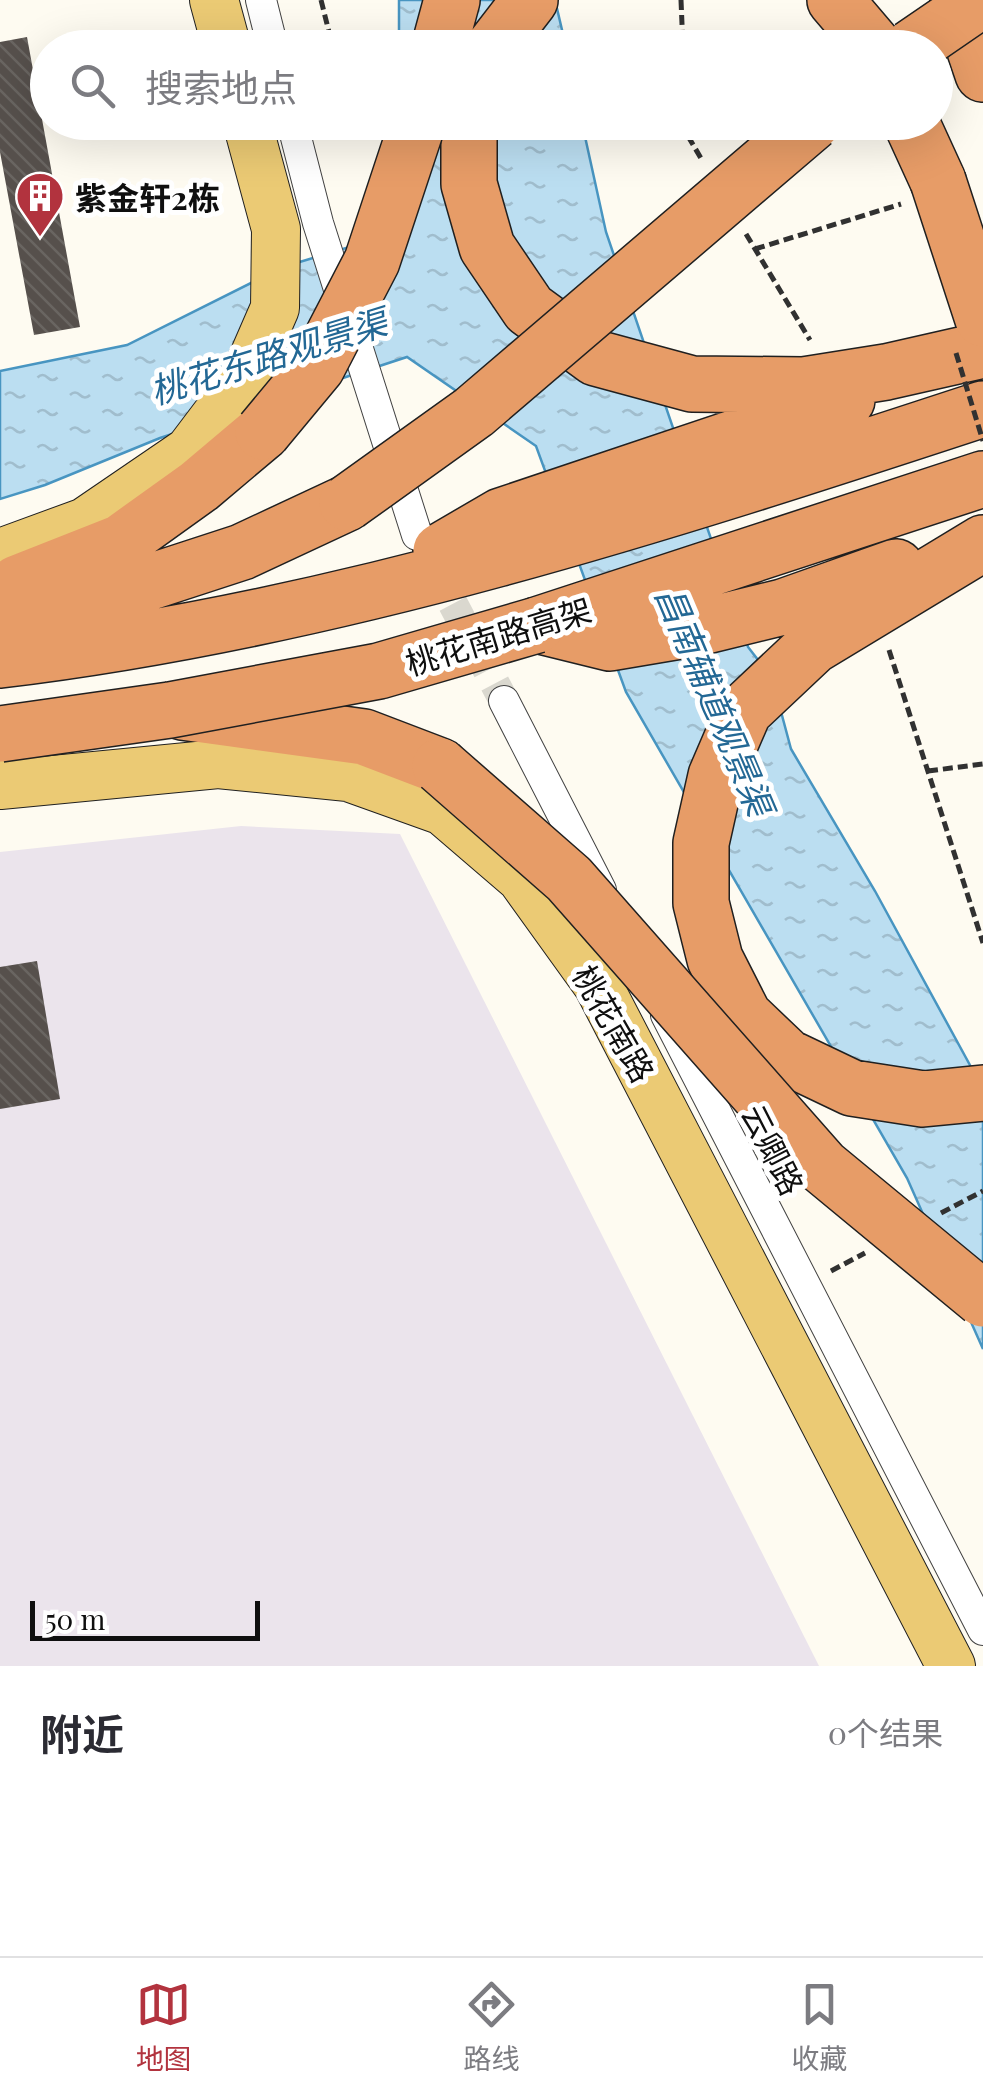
<!DOCTYPE html>
<html lang="zh">
<head>
<meta charset="utf-8">
<style>
  body { margin:0; font-family:"Playfair Display","Noto Sans SC",serif; background:#f7f7f7; color:#2b2b33 }
  .scale { position:absolute; left:30px; bottom:25px; width:230px; box-sizing:border-box; padding-left:10px; border:5px solid #0f0f0f; border-top:0; font-size:28px; line-height:35px; white-space:nowrap; color:#0f0f0f; -webkit-text-stroke:8px #fff; paint-order:stroke }
  .list { margin:0; padding:0; list-style:none }
  h2 { display:flex; justify-content:space-between; align-items:center; height:130px; margin:0; padding:0 40px; font-size:42px }
  h2 small { font-size:32px; font-weight:400; color:#7c7c81 }
  .icon { flex:none; width:55px; height:55px; fill:none; stroke:currentColor; stroke-width:2; stroke-linecap:round; stroke-linejoin:round }
  .map { position:relative; flex:none; width:983px; height:1666px; overflow:hidden }
  .search { position:absolute; background:#fff; box-shadow:0 10px 40px #0002; left:30px; right:30px; top:30px; height:110px; display:flex; align-items:center; gap:25px; box-sizing:border-box; padding:0 35px; border-radius:55px; color:#7c7c81; font-size:38px }
  .sheet { height:290px; background:#fff }
  nav { display:flex; justify-content:space-around; align-items:center; box-sizing:border-box; height:140px; border-top:2px solid #e1e1e2; background:#fff; font-size:28px; color:#7c7c81 }
  nav a { display:grid; justify-items:center; gap:5px }
  nav .on { color:#b2333e }
  .map>svg:first-child { display:block }
</style>
</head>
<body>
<div class="map">
<svg width="983" height="1666" viewBox="0 0 983 1666">
  <defs>
    <pattern id="water-ripples" width="26" height="14" patternUnits="userSpaceOnUse" patternTransform="scale(2.5)"><rect width="26" height="14" fill="#bbdef1"/><path d="M2 4q2-2 4 0t4 0M15 11q2-2 4 0t4 0" fill="none" stroke="#a0bdcd"/></pattern>
    <pattern id="building-back-hatch" width="6" height="6" patternUnits="userSpaceOnUse" patternTransform="scale(2.5)"><rect width="6" height="6" fill="#56504c"/><path d="M-1 5l2 2M0 0l6 6M5-1l2 2" fill="none" stroke="#696561"/></pattern>
  </defs>
  <rect width="100%" height="100%" fill="#fefbf1"/>
  <path fill="#ebe4ec" d="M 241,826 L 400,834 L 819,1666 L 0,1666 L 0,852 Z"/>
  <path fill="url(#water-ripples)" stroke="#4895c1" stroke-width="2.5" d="M 399,0 L 555,0 L 566,47 L 399,48 Z
    M 399,123 L 582,123 L 606,232 L 748,647 L 772,678 L 791,749 L 875,891 L 983,1089 L 983,1349 L 907,1178 L 626,692 L 536,446 L 407,357 L 160,438 L 45,485 L 0,499 L 0,371 L 127,345 L 283,267 L 386,236 Z"/>
  <path fill="url(#building-back-hatch)" d="M 27,37 L 80,327 L 34,335 L 0,152 L 0,42 Z
    M 37,961 L 60,1099 L 0,1109 L 0,967 Z"/>
  <g fill="none" stroke-linecap="round" stroke-linejoin="round">
    <path stroke="#dad8cf" stroke-width="30" stroke-dasharray="30 15" stroke-linecap="butt" d="M 432,564 L 504,701"/>
    <g stroke="#424242" stroke-width="32">
      <path id="street" d="M 261,0 L 273,48
        M 292,122 L 318,223 L 417,535
        M 504,701 L 601,890
        M 666,1015 L 983,1630"/>
    </g>
    <g stroke="#202020" stroke-width="50">
      <path id="primary" d="M 214,0 L 227,48
        M 0,553 L 85,522 L 189,451 L 245,377 L 275,308 L 276,229 L 247,122
        M 0,785 L 218,764 L 348,777 L 443,811 L 521,878 L 598,985 L 951,1666"/>
    </g>
    <g stroke="#202020" stroke-width="58">
      <path id="highway" d="M 835,0 L 876,48
        M 958,0 L 983,74
        M 439,48 L 452,0
        M 493,48 L 530,0
        M 469,122 L 469,184 L 487,247 L 529,309 L 596,358 L 692,384 L 804,385 L 886,372 L 983,350
        M 911,122 L 938,181
        M 983,543 L 813,646 L 744,711 L 716,776 L 701,843 L 701,903 L 715,959 L 744,1016 L 787,1057 L 852,1088 L 923,1099 L 983,1093
        M 441,551 L 501,516 L 847,400
        M 17,583 L 121,542 L 199,486 L 263,432
        M 0,612 L 147,583 L 242,552 L 347,503
        M 537,625 L 983,479
        M 537,625 L 610,643 L 693,629 L 783,607 L 896,567
        M 0,660 C 336,620 663,514 983,409
        M 182,712 L 364,737 L 440,766"/>
    </g>
    <path stroke="#313131" stroke-width="5" stroke-dasharray="10 5" stroke-linecap="butt" d="M 321,0 L 333,48
      M 681,0 L 683,48
      M 685,122 L 685,131 L 702,160
      M 746,234 L 810,340
      M 755,249 L 901,204
      M 889,650 L 983,943
      M 928,771 L 983,764
      M 941,1213 L 983,1191
      M 831,1271 L 865,1253"/>
    <use href="#street" stroke="#fff" stroke-width="30"/>
    <use href="#primary" stroke="#ebca74" stroke-width="48"/>
    <use href="#highway" stroke="#e79c67" stroke-width="55"/>
    <g stroke="#202020" stroke-width="58" stroke-linecap="butt">
      <path id="highway-bridge" d="M 911,48 L 981,0
        M 938,181 L 983,319
        M 263,432 L 317,367 L 372,261 L 418,122
        M 347,503 L 474,412 L 813,122
        M 0,734 L 170,710 L 379,671 L 537,625
        M 440,766 L 569,879 L 822,1166 L 983,1299"/>
    </g>
    <path stroke="#313131" stroke-width="5" stroke-dasharray="10 5" stroke-linecap="butt" d="M 956,353 L 983,441"/>
    <use href="#highway-bridge" stroke="#e79c67" stroke-width="55"/>
  </g>
  <defs>
    <g id="building-pin" transform="scale(2.5)"><path d="M0 17L-7.5 6A9.5 9.5 0 1 1 7.5 6Z" fill="#b2333e" stroke="#fff"/><path d="M-4-6H4V6H1V3H-1V6H-4ZM-2.5-4.3h1.7v1.8h-1.7ZM.8-4.3h1.7v1.8H.8ZM-2.5-1h1.7V.8h-1.7ZM.8-1h1.7V.8H.8Z" fill="#fff"/></g>
  </defs>
  <g fill-rule="evenodd">
    <use href="#building-pin" x="40" y="196"/>
  </g>
  <g text-anchor="middle" dominant-baseline="central" stroke-width="10" stroke-linejoin="round" paint-order="stroke">
    <g font-size="32" font-weight="bold" fill="#0f0f0f" stroke="#fff" text-anchor="start">
      <text x="75" y="196">紫金轩2栋</text>
    </g>
    <g font-size="32" fill="#0f0f0f" stroke="#fff">
      <text transform="translate(498 635) rotate(-17)">桃花南路高架</text>
      <text transform="translate(615 1023) rotate(60)">桃花南路</text>
      <text transform="translate(774 1149) rotate(63)">云卿路</text>
    </g>
    <g font-size="35" font-style="italic" fill="#236895" stroke="#fff">
      <text transform="translate(268 355) rotate(-17)">桃花东路观景渠</text>
      <text transform="translate(716 700) rotate(67)">昌南辅道观景渠</text>
    </g>
  </g>
</svg>
<div class="scale">50 m</div>
<div class="search"><svg class="icon" aria-label="search" viewBox="0 0 24 24"><circle cx="10" cy="10" r="6"/><path d="M15 15l6 6"/></svg>搜索地点</div>
</div>
<section class="sheet">
<h2>附近<small>0个结果</small></h2>
<ul class="list">
</ul>
</section>
<nav>
<a class="on"><svg class="icon" aria-label="map" viewBox="0 0 24 24"><path d="M3 6l6-2 6 2 6-2v14l-6 2-6-2-6 2zM9 4v14M15 6v14"/></svg>地图</a>
<a><svg class="icon" aria-label="directions" viewBox="0 0 24 24"><path d="M12 3l9 9-9 9-9-9zM9 14v-3h6M13 9l2 2-2 2"/></svg>路线</a>
<a><svg class="icon" aria-label="saved" viewBox="0 0 24 24"><path d="M7 4h10v16l-5-4-5 4z"/></svg>收藏</a>
</nav>
</body>
</html>
